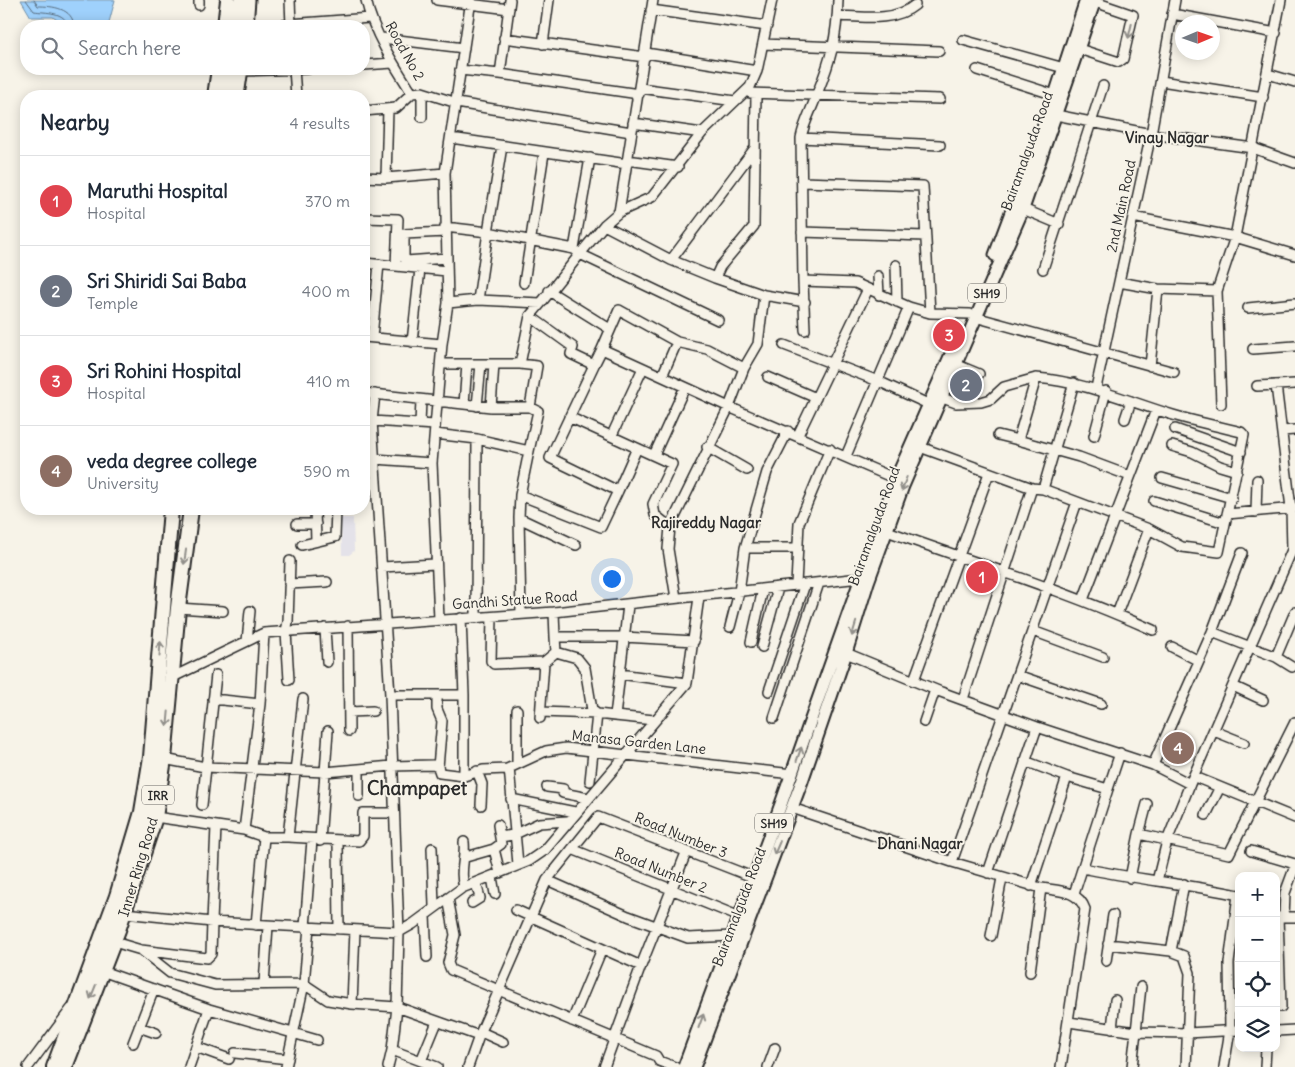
<!DOCTYPE html>
<html lang="en">
<head>
<meta charset="utf-8">
<style>
  body { margin:0; font-family:Delius,sans-serif; background:#f2f2f3; color:#1f2937 }
  .controls { position:absolute; right:15px; bottom:15px; display:grid; overflow:hidden; border-radius:10px; box-shadow:0 2px 12px #0003 }
  .controls button { width:45px; height:45px; display:grid; place-items:center; padding:0; border:0; border-bottom:1px solid #e0e1e3; background:#fff; color:#1f2937; font:25px sans-serif }
  .compass { position:absolute; left:1175px; top:15px; width:45px; height:45px; border-radius:50%; background:#fff; box-shadow:0 2px 12px #0003; rotate:88deg }
  .you { position:absolute; left:611px; top:578px; width:18px; height:18px; margin:-12px; border:4px solid #fff; border-radius:50%; background:#1a73e8; box-shadow:0 0 0 8px #1a73e833 }
  .badge { display:grid; place-items:center; width:32px; height:32px; border-radius:50%; background:#c8321e; color:#fff; font-size:16px; font-weight:700 }
  .pin { position:absolute; translate:-50% -50%; border:2px solid #fff; box-shadow:0 1px 5px #0006 }
  .list { margin:0; padding:0; list-style:none }
  h2 { display:flex; justify-content:space-between; align-items:center; height:65px; margin:0; padding:0 20px; font-size:21px }
  h2 small { font-size:16px; font-weight:400; color:#747a83 }
  .list li { display:grid; grid-template-columns:32px 1fr auto; gap:15px; align-items:center; box-sizing:border-box; height:90px; padding:0 20px; border-top:1px solid #e0e1e3 }
  .list b { display:block; font-size:19px; white-space:nowrap }
  .list p { margin:0; font-size:16px; white-space:nowrap; color:#747a83 }
  .list em { font-size:16px; font-style:normal; color:#747a83 }
  .icon { flex:none; width:28px; height:28px; fill:none; stroke:currentColor; stroke-width:2; stroke-linecap:round; stroke-linejoin:round }
  .map { position:relative; flex:none; width:1295px; height:1067px; overflow:hidden }
  .search { position:absolute; background:#fff; box-shadow:0 2px 12px #0003; left:20px; top:20px; width:350px; height:55px; display:flex; align-items:center; gap:12px; box-sizing:border-box; padding:0 18px; border-radius:20px; color:#747a83; font-size:19px }
  .panel { position:absolute; background:#fff; box-shadow:0 2px 12px #0003; left:20px; top:90px; width:350px; height:425px; border-radius:20px }
  .map>svg:first-child { display:block }
</style>
</head>
<body>
<div class="map">
<svg width="1295" height="1067" viewBox="0 0 1295 1067">
  <rect width="100%" height="100%" fill="#f7f3e8"/>
  <filter id="ink" filterUnits="userSpaceOnUse"><feTurbulence type="fractalNoise" baseFrequency=".02" numOctaves="2"/><feDisplacementMap in="SourceGraphic" scale="10" xChannelSelector="R" yChannelSelector="G"/><feConvolveMatrix kernelMatrix="1 2 1 2 8 2 1 2 1" color-interpolation-filters="sRGB"/></filter>
  <g filter="url(#ink)">
    <path fill="#e4e2e9" d="M 341,518 L 353,518 L 354,551 L 349,555 L 342,555 Z"/>
    <path fill="#9fd1fc" stroke="#718fa8" d="M 21,0 L 115,0 L 108,26 L 65,26 L 53,17 L 31,17 Z"/>
    <g fill="none" stroke-linecap="round" stroke-linejoin="round">
      <path stroke="#596d7f" stroke-width="1" d="M 26,0 L 34,11 C 46,13 65,11 68,26
        M 34,0 L 38,6 C 52,6 73,8 74,26"/>
      <g stroke="#2b2b2b" stroke-width="12">
        <path id="minor" d="M 199,0 L 199,5
          M 290,0 L 291,26
          M 437,0 L 509,9
          M 838,0 C 837,38 831,59 817,94 C 812,109 804,122 801,138 L 803,281 L 855,283 L 909,307 L 930,313 L 970,314
          M 651,10 L 767,26
          M 1172,14 L 1276,33
          M 837,16 C 862,17 895,22 915,5
          M 262,26 L 370,18
          M 382,38 L 464,48
          M 504,38 L 645,57
          M 963,40 L 1064,68
          M 543,44 L 549,0
          M 763,44 L 939,51
          M 1079,49 L 1119,62 L 1123,59 L 1133,15 L 1095,2
          M 646,53 L 757,71
          M 364,65 L 393,63
          M 294,69 L 296,96
          M 460,70 L 500,74 L 639,94
          M 977,70 L 1055,95
          M 242,71 L 308,69
          M 500,74 L 510,0
          M 1268,74 L 1295,82
          M 1161,81 L 1263,97
          M 640,88 L 735,101
          M 412,93 L 422,92 L 457,103 L 631,132
          M 750,93 L 940,99
          M 756,94 L 754,226 L 720,267 L 715,278 L 764,295 L 758,344 L 744,368 L 729,407 L 896,479
          M 364,111 L 396,108 L 412,93 C 394,65 373,32 366,0
          M 1051,114 L 1151,134 L 1253,148 L 1295,163
          M 422,117 L 422,92
          M 633,123 L 702,133
          M 451,138 L 627,164
          M 801,138 L 940,145
          M 502,146 L 488,232 L 574,249 L 580,254 L 604,225 L 619,212 L 652,197 L 702,133 L 750,87 L 757,71 L 772,0
          M 627,160 L 678,167
          M 364,177 L 386,178 L 445,173
          M 386,178 L 388,109
          M 802,182 L 923,186 L 930,313
          M 1023,209 L 1059,224
          M 619,212 L 653,0
          M 1133,217 L 1235,237 L 1295,255
          M 364,218 L 398,219 L 396,266 L 447,271
          M 604,225 L 671,260 L 715,278
          M 445,227 L 488,232 L 478,300 L 541,303 L 580,254 L 718,320
          M 446,232 L 404,234 L 404,257 L 406,261 L 447,258
          M 802,232 L 925,236
          M 574,249 L 590,158
          M 671,260 L 755,148
          M 364,263 L 396,266
          M 896,265 L 897,302
          M 1043,269 L 1103,86
          M 878,276 L 879,295
          M 803,281 L 805,330
          M 1119,282 L 1158,289 L 1217,291
          M 524,283 L 544,153
          M 549,291 L 610,329
          M 764,295 L 805,302
          M 448,303 L 478,300
          M 1248,308 L 1295,303
          M 530,316 L 573,347 L 571,354 L 594,365 L 602,349
          M 975,317 L 1174,372
          M 364,337 L 442,344
          M 372,337 L 379,264
          M 412,342 L 420,269
          M 784,345 L 878,381 L 928,404
          M 1253,349 L 1295,346
          M 441,364 L 520,364 L 530,316 L 541,303
          M 955,364 L 979,374
          M 1150,366 L 1158,289
          M 662,376 L 677,342
          M 768,377 L 816,398
          M 1257,386 L 1295,384
          M 1096,388 L 1151,134 L 1175,0
          M 364,393 L 491,407 L 530,407
          M 375,394 L 372,421 L 390,695 L 399,932 L 413,924 L 462,888 L 529,861 L 545,850 L 687,683 L 699,597
          M 940,397 L 956,403 L 981,402 L 991,399 L 1004,387 L 1036,378
          M 464,404 L 467,364
          M 1221,404 L 1217,291 L 1235,237 L 1281,0
          M 477,406 L 481,364
          M 491,407 L 494,364
          M 569,417 L 637,448 L 618,491
          M 1125,419 L 1131,401
          M 372,421 L 435,425
          M 420,424 L 421,400
          M 1175,429 L 1241,452
          M 788,431 L 767,472 L 745,548 L 797,548
          M 1282,431 L 1295,430
          M 435,434 L 477,439 L 529,451 L 538,411 L 530,407 L 537,366 L 520,364
          M 612,435 L 643,368
          M 798,435 L 868,289
          M 998,435 L 1018,440
          M 1094,436 L 1106,391
          M 1172,446 L 1192,452 L 1220,466 L 1237,471
          M 707,447 L 747,470
          M 920,447 L 1032,488 L 1043,489 L 1149,529 L 1182,547 L 1219,552 L 1244,435 L 1241,432 C 1219,426 1196,422 1173,415 C 1127,401 1085,382 1036,378 L 1018,440 L 1079,457 L 1130,476
          M 637,448 L 672,464 L 653,504 L 655,515 L 670,527
          M 654,455 L 685,387
          M 846,456 L 909,307
          M 375,459 L 432,463
          M 1162,478 L 1232,498
          M 364,484 L 376,481
          M 1043,489 L 1074,383
          M 520,495 L 601,527 L 618,491 L 550,458 L 594,365
          M 1154,501 L 1225,523
          M 315,509 L 316,541
          M 1256,512 L 1257,480
          M 1227,514 L 1295,508
          M 519,518 L 576,545
          M 297,524 L 316,524
          M 887,531 C 976,563 1066,591 1153,630
          M 302,545 L 335,537 L 336,509
          M 382,567 L 435,564
          M 289,584 L 327,582
          M 796,585 L 799,523 L 830,449
          M 676,598 L 668,549 L 670,527 L 729,407 L 602,349 L 619,310 L 677,342 L 707,349 L 744,368
          M 1083,600 L 1156,410
          M 628,605 L 620,674 L 687,683
          M 178,608 L 223,611
          M 554,612 L 555,637 L 624,637 L 694,641
          M 521,614 L 519,518 L 520,495 L 529,451
          M 1117,614 L 1149,529
          M 492,617 L 491,661 L 494,664 L 544,662
          M 476,618 L 477,439
          M 439,619 L 432,463 L 442,344 L 448,303 L 445,173 L 471,0
          M 348,626 L 349,731
          M 730,627 L 739,592 L 745,548
          M 325,628 L 327,662
          M 1033,631 L 1103,657
          M 1212,632 L 1276,657 L 1292,667
          M 555,637 L 556,652 L 577,658 L 585,668 L 592,710 L 597,714
          M 247,641 L 250,611
          M 751,642 L 763,589
          M 762,647 L 778,588
          M 1172,647 L 1199,661
          M 846,653 L 941,692 L 1037,727 L 1153,765 L 1190,784
          M 1276,657 L 1295,612
          M 620,674 L 615,716 L 654,720
          M 1017,675 L 1101,704
          M 171,678 L 264,633 L 554,612 L 860,578 L 865,581
          M 289,680 L 286,631 L 288,622 L 290,561
          M 914,680 L 989,473
          M 1233,686 L 1263,700
          M 769,691 L 805,584
          M 390,695 L 464,695 L 461,618
          M 437,695 L 437,709 L 442,721 L 438,767
          M 464,695 L 464,776
          M 213,699 L 260,704
          M 303,699 L 288,837 L 359,841 L 363,836 L 363,813 L 394,813
          M 963,699 L 1032,488
          M 517,710 L 517,763
          M 349,712 L 373,711
          M 540,712 L 597,714
          M 540,718 L 544,662 L 556,652
          M 774,718 L 819,583
          M 924,722 L 935,690
          M 1214,731 L 1244,743
          M 164,759 L 205,767 L 325,772 L 392,766 L 433,765 L 438,767 L 440,773 L 464,776 L 483,770 L 507,769 L 546,751 L 566,748 L 792,774
          M 1025,761 L 1067,777 L 1031,886
          M 1153,765 L 1212,632 L 1242,553
          M 509,768 L 518,864
          M 359,769 L 359,796
          M 477,771 L 482,784 L 481,805
          M 1067,777 L 1108,789 L 1120,753
          M 1195,777 L 1295,818
          M 590,781 L 597,714 L 615,716
          M 547,787 L 563,789 L 563,793 L 588,798
          M 511,799 L 575,812
          M 202,805 L 216,675
          M 792,808 L 952,862 L 1041,888
          M 1206,815 L 1219,789
          M 155,817 L 244,830 L 264,837 L 288,837
          M 498,825 L 501,844 L 494,849 L 500,873
          M 216,826 L 212,922 L 399,932 L 397,1007 L 479,1036 L 547,880 L 598,817 L 755,878
          M 244,830 L 260,704 L 264,633
          M 1139,834 L 1147,804
          M 500,837 L 513,835 L 539,823 L 567,821
          M 320,841 L 328,731
          M 338,841 L 339,929
          M 432,848 L 434,906
          M 572,849 L 740,917
          M 1251,851 L 1295,864
          M 466,857 L 494,849
          M 952,862 L 1077,502
          M 1083,868 C 1134,879 1187,884 1239,895
          M 988,873 L 1037,727
          M 492,877 L 495,894
          M 1130,878 L 1139,834 L 1229,854 L 1295,722
          M 547,880 L 628,916 L 688,938 L 733,936
          M 1157,881 L 1167,841 L 1190,784 L 1292,550 L 1291,508 L 1276,385
          M 464,887 C 459,871 466,858 464,842
          M 1074,894 L 1108,789
          M 448,898 L 455,935 L 448,963 L 451,970 L 656,1056 L 659,1061 L 675,1067
          M 472,903 L 480,898 L 476,883
          M 516,910 L 641,966 L 686,853
          M 124,913 L 212,922 L 211,954 L 207,958 L 141,950
          M 425,916 L 427,957
          M 1278,917 L 1281,1007
          M 1279,917 L 1295,917
          M 1284,917 L 1285,893 L 1295,866
          M 256,925 L 264,837
          M 305,927 L 312,840
          M 355,930 L 352,1004 L 397,1007 L 392,1050 L 437,1067
          M 991,936 L 1002,878
          M 114,942 L 141,950 L 170,973 L 215,985 L 304,984 L 328,1000 L 352,1004
          M 1108,944 L 1171,951 L 1184,956 L 1190,973 L 1186,1067
          M 1171,951 L 1184,884
          M 1106,961 L 1113,915
          M 102,971 L 209,1009 L 317,1040
          M 1030,972 L 1041,888 C 1059,891 1078,890 1085,909 L 1061,1067
          M 264,984 L 268,926
          M 572,1021 L 602,949
          M 1069,1022 L 1136,1032 L 1188,1033 L 1239,1030
          M 139,1027 L 156,1033
          M 1112,1029 L 1115,1000
          M 1276,1031 L 1295,1030
          M 481,1032 L 503,1042
          M 133,1043 L 154,989
          M 196,1047 L 229,1059
          M 235,1053 L 288,1059
          M 421,1061 L 437,1022
          M 28,1067 L 71,1009
          M 189,1067 L 209,1009
          M 286,1067 L 304,984 L 309,927
          M 388,1067 L 392,1050
          M 468,1067 L 479,1036
          M 604,1067 L 641,966
          M 768,1067 L 775,1048
          M 1132,1067 L 1141,987
          M 1224,1067 L 1230,1030 L 1229,963 L 1238,895
          M 1265,1067 L 1266,1048"/>
      </g>
      <g stroke="#2b2b2b" stroke-width="15">
        <path id="major" d="M 247,26 L 249,0
          M 238,96 L 242,69
          M 995,255 L 1055,95 L 1086,0
          M 684,1067 L 781,804 L 896,479 L 952,352
          M 694,1067 L 802,781 L 846,653 L 868,582 L 903,486 L 1023,209 L 1095,0"/>
      </g>
      <g stroke="#2b2b2b" stroke-width="18">
        <path id="highway" d="M 225,26 L 228,0
          M 239,26 L 242,0
          M 215,96 L 219,69
          M 229,96 L 233,69
          M 54,1067 L 117,896 L 142,812 L 151,757 L 171,509
          M 65,1067 L 118,930 L 155,817 L 164,759 L 178,608 L 191,509"/>
      </g>
      <use href="#minor" stroke="#f7f3e8" stroke-width="9"/>
      <use href="#major" stroke="#f7f3e8" stroke-width="11"/>
      <use href="#highway" stroke="#f7f3e8" stroke-width="14"/>
    </g>
    <defs><path id="oneway-shaft" d="M-6 0H5M1.5-3L5.5 0L1.5 3" fill="none" stroke-width="1.6" stroke-linecap="round" stroke-linejoin="round" transform="scale(1.25)"/></defs>
    <g stroke="#918f8a">
      <use href="#oneway-shaft" transform="translate(1130 31) rotate(103)"/>
      <use href="#oneway-shaft" transform="translate(904 484) rotate(111)"/>
      <use href="#oneway-shaft" transform="translate(185 557) rotate(98)"/>
      <use href="#oneway-shaft" transform="translate(854 629) rotate(107)"/>
      <use href="#oneway-shaft" transform="translate(160 649) rotate(-86)"/>
      <use href="#oneway-shaft" transform="translate(168 719) rotate(95)"/>
      <use href="#oneway-shaft" transform="translate(799 754) rotate(-71)"/>
      <use href="#oneway-shaft" transform="translate(777 848) rotate(113)"/>
      <use href="#oneway-shaft" transform="translate(93 992) rotate(112)"/>
      <use href="#oneway-shaft" transform="translate(701 1021) rotate(-70)"/>
    </g>
  </g>
  <g text-anchor="middle" dominant-baseline="central" stroke-width="4" stroke-linejoin="round" paint-order="stroke">
    <g fill="#f7f3e8" stroke="#686764" stroke-width="1">
      <rect x="968" y="283.5" width="38" height="19" rx="4"/>
      <rect x="142" y="785.5" width="32" height="19" rx="4"/>
      <rect x="755" y="813.5" width="38" height="19" rx="4"/>
    </g>
    <g font-size="12" font-weight="bold" fill="#2b2b2b">
      <text x="987" y="293">SH19</text>
      <text x="158" y="795">IRR</text>
      <text x="774" y="823">SH19</text>
    </g>
    <g font-size="14" fill="#2b2b2b" stroke="#f7f3e8">
      <text transform="translate(405 51) rotate(61)">Road No 2</text>
      <text transform="translate(1027 151) rotate(-70)">Bairamalguda Road</text>
      <text transform="translate(1121 206) rotate(-78)">2nd Main Road</text>
      <text transform="translate(874 526) rotate(-70)">Bairamalguda Road</text>
      <text transform="translate(515 600) rotate(-4)">Gandhi Statue Road</text>
      <text transform="translate(639 742) rotate(6)">Manasa Garden Lane</text>
      <text transform="translate(681 835) rotate(22)">Road Number 3</text>
      <text transform="translate(138 867) rotate(-73)">Inner Ring Road</text>
      <text transform="translate(661 870) rotate(22)">Road Number 2</text>
      <text transform="translate(739 907) rotate(-69)">Bairamalguda Road</text>
    </g>
    <g font-size="15" font-weight="bold" fill="#2b2b2b" stroke="#f7f3e8">
      <text x="1167" y="137">Vinay Nagar</text>
      <text x="706" y="522">Rajireddy Nagar</text>
      <text x="920" y="843">Dhani Nagar</text>
    </g>
    <g font-size="19" font-weight="bold" fill="#2b2b2b" stroke="#f7f3e8">
      <text x="417" y="788">Champapet</text>
    </g>
  </g>
</svg>
<div class="controls">
<button>+</button>
<button>−</button>
<button><svg class="icon" aria-label="locate" viewBox="0 0 24 24"><circle cx="12" cy="12" r="6"/><path d="M12 2v4M12 18v4M2 12h4M18 12h4"/></svg></button>
<button><svg class="icon" aria-label="layers" viewBox="0 0 24 24"><path d="M12 4l9 5-9 5-9-5zM3 14l9 5 9-5"/></svg></button>
</div>
<svg class="compass" viewBox="-18 -18 36 36"><path d="M0-13l5 13h-10z" fill="#e53935"/><path d="M0 13l5-13h-10z" fill="#747a83"/></svg>
<div class="you"></div>
<div class="pin badge" style="left:982px;top:577px;background:#e0444e">1</div>
<div class="pin badge" style="left:966px;top:385px;background:#6b7280">2</div>
<div class="pin badge" style="left:949px;top:335px;background:#e0444e">3</div>
<div class="pin badge" style="left:1178px;top:748px;background:#8d6e63">4</div>
<div class="search"><svg class="icon" aria-label="search" viewBox="0 0 24 24"><circle cx="10" cy="10" r="6"/><path d="M15 15l6 6"/></svg>Search here</div>
<section class="panel">
<h2>Nearby<small>4 results</small></h2>
<ul class="list">
<li><span class="badge" style="background:#e0444e">1</span><div><b>Maruthi Hospital</b><p>Hospital</p></div><em>370 m</em></li>
<li><span class="badge" style="background:#6b7280">2</span><div><b>Sri Shiridi Sai Baba</b><p>Temple</p></div><em>400 m</em></li>
<li><span class="badge" style="background:#e0444e">3</span><div><b>Sri Rohini Hospital</b><p>Hospital</p></div><em>410 m</em></li>
<li><span class="badge" style="background:#8d6e63">4</span><div><b>veda degree college</b><p>University</p></div><em>590 m</em></li>
</ul>
</section>
</div>
</body>
</html>
